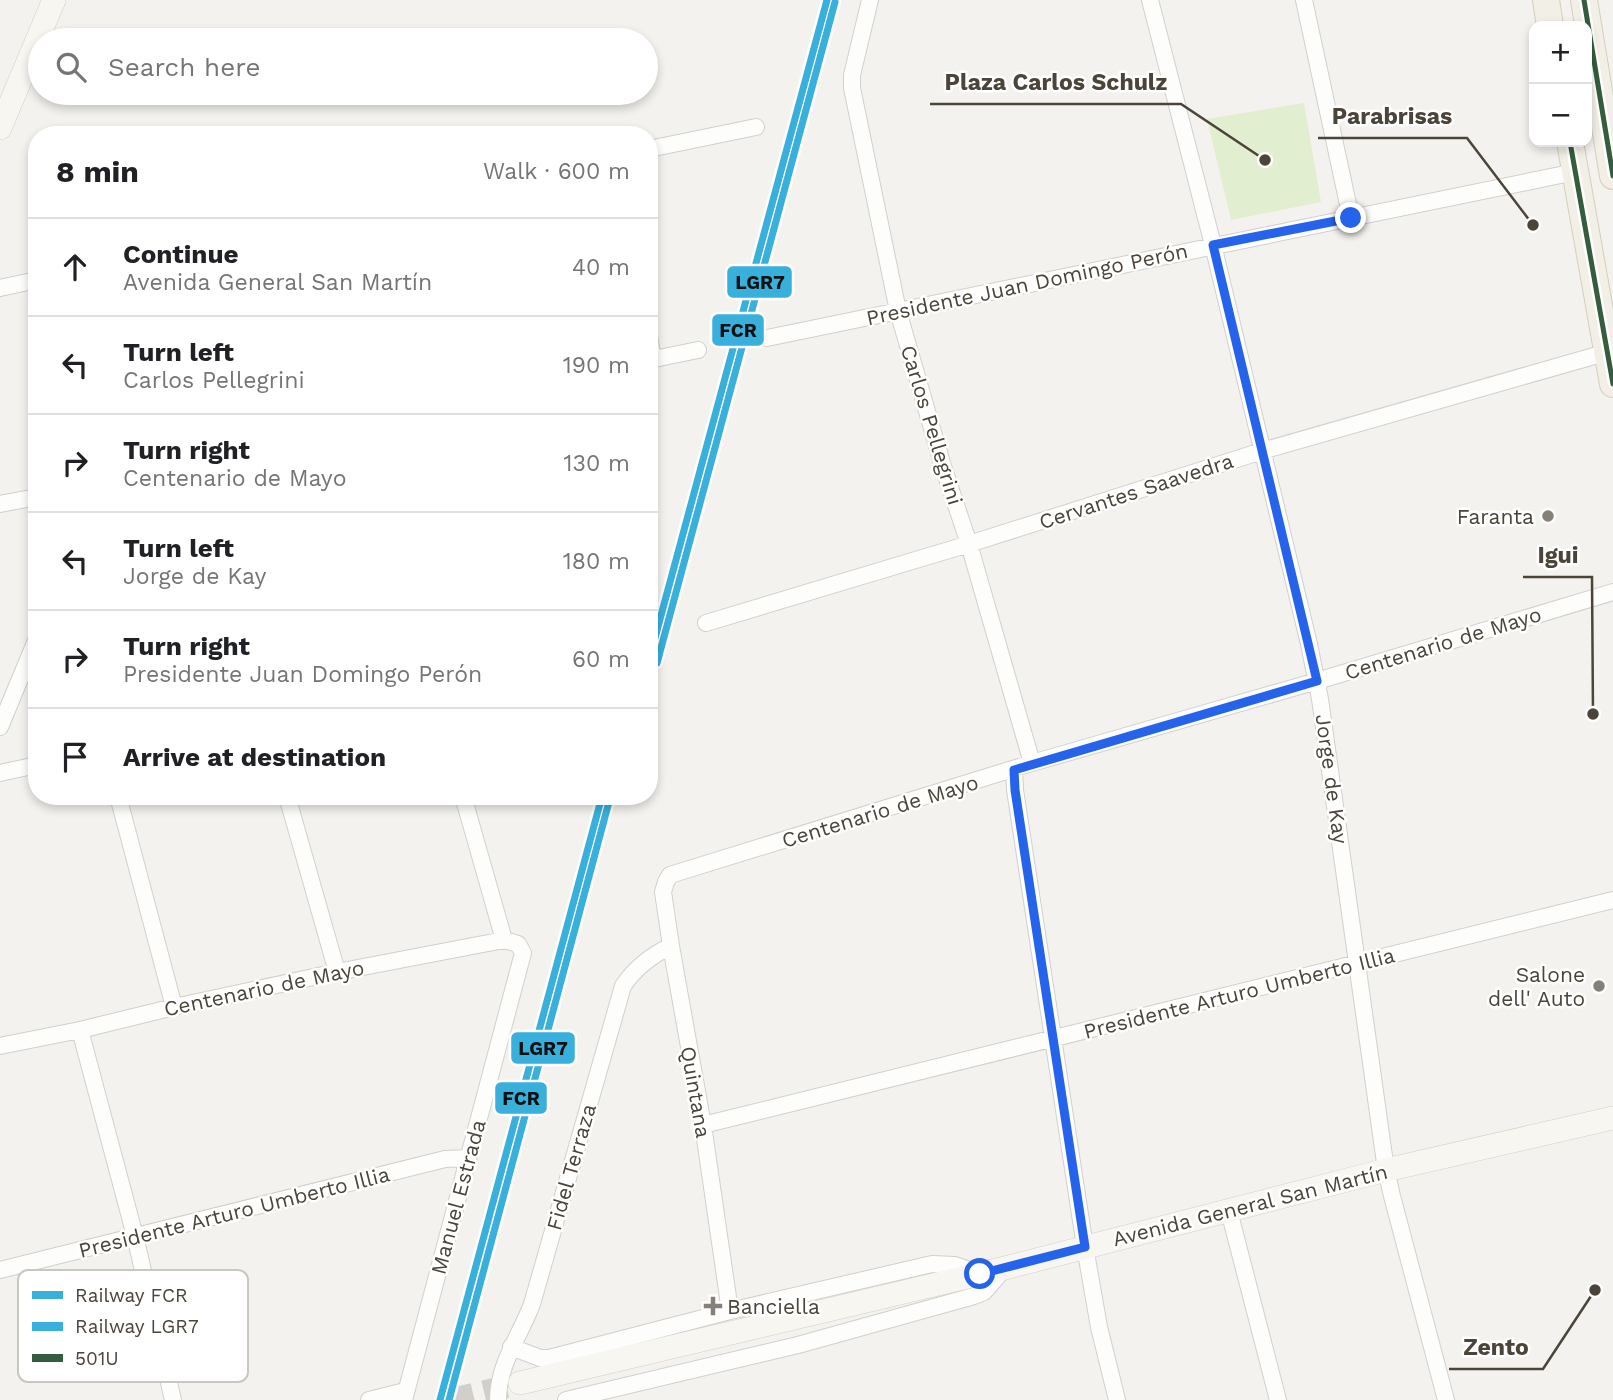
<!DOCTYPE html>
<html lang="en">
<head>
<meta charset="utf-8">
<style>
  body { margin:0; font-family:"Work Sans",sans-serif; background:#f2f2f2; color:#202124 }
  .controls { position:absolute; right:21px; top:21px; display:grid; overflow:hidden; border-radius:14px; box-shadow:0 4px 10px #0003 }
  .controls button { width:63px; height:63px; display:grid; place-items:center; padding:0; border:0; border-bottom:2px solid #e0e0e0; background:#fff; color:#202124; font:35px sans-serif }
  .stop { position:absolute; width:21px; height:21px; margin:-16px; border:5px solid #2563eb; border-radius:50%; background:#fff }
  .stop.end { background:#2563eb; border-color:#fff; box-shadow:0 2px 7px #0008 }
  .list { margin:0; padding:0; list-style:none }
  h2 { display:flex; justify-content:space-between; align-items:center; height:91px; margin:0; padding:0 28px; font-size:30px }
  h2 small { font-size:23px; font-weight:400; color:#757577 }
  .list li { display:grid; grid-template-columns:46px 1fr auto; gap:21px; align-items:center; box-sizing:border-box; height:98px; padding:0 28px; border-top:2px solid #e0e0e0 }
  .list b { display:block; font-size:26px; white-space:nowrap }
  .list p { margin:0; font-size:23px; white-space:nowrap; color:#757577 }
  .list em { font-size:23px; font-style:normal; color:#757577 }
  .icon { flex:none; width:38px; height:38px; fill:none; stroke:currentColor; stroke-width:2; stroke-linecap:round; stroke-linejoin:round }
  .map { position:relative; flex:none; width:1613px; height:1400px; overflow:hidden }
  .search { position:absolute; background:#fff; box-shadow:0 4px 10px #0003; left:28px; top:28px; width:630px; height:77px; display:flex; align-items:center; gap:18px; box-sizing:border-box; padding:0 24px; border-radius:38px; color:#757577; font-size:26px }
  .panel { position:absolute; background:#fff; box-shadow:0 4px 10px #0003; left:28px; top:126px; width:630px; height:679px; border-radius:28px }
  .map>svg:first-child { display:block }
</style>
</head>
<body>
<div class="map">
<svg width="1613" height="1400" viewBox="0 0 1613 1400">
  <rect width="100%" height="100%" fill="#f4f2ee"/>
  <path fill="#e1eecf" d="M 1304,103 L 1321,202 L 1231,220 L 1207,119 Z"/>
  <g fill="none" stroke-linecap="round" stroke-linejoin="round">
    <path stroke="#d2cfca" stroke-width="23" stroke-dasharray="23 11" stroke-linecap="butt" d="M 451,1400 L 520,1383"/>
    <g stroke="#d2d0cb" stroke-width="18">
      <path id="street" d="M 870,0 L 852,75 L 852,88 L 898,311 L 942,463 L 969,544 L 1032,763
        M 1150,0 L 1213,245 L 1309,644 L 1320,699 L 1386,1170 L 1392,1196 L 1446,1400
        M 1304,0 L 1351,218
        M 649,149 L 756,127
        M 0,288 L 37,280
        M 649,336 L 653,359
        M 767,338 L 1575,172
        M 649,360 L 698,350
        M 0,504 L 37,497
        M 706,623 L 969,544 L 1262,451 L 1608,352
        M 0,727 L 37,638
        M 1014,770 L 1015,790 L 1085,1247 L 1099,1327 L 1117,1400
        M 0,773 L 37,765
        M 118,796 L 174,1007
        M 287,796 L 337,972
        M 463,796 L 504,940
        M 80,1030 L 135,1236 L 173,1400
        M 0,1046 L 80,1030 L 174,1007 L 337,972 L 504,940 L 518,944 L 523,953 L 404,1400
        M 703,1125 L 1613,900
        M 1229,1211 L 1278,1400
        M 0,1270 L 445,1159 L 468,1158
        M 730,1311 L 703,1125 L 671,946 L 663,892 L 666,882 L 670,875 L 1032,763 L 1317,681 L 1613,592
        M 511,1347 L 540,1358 L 549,1358 L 730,1311 L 932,1264 L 955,1265 L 978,1273
        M 369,1400 L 405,1391
        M 498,1400 C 498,1364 520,1336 532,1304 L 623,986 C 635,968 652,955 671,946
        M 566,1400 L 798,1345 L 974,1296 L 984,1292 L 1004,1269"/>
    </g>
    <g stroke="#d3cfc5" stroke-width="24">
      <path id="secondary" d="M 0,128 L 54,0
        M 520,1383 L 1005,1268 L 1386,1170 L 1613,1118"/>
    </g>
    <g stroke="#d6cebb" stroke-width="28">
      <path id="primary" d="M 1546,0 L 1550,26
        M 1584,0 L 1613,176
        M 1570,142 L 1613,384"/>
    </g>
    <use href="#street" stroke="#fdfdfc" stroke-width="16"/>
    <use href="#secondary" stroke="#f7f6f1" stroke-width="23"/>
    <use href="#primary" stroke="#f2efe6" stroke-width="26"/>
    <g stroke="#fff" stroke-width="10">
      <path id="bus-1" d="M 1584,0 L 1613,176
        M 1570,142 L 1613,384"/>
    </g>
    <use href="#bus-1" stroke="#345d3d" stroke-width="5"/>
    <g stroke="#fff" stroke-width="12">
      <path id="rail-1" d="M 649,660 L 827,0
        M 440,1400 L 602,796"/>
    </g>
    <g stroke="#fff" stroke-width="12">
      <path id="rail-2" d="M 657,663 L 835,2
        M 449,1400 L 610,798"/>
    </g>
    <use href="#rail-1" stroke="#39afdb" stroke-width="7"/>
    <use href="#rail-2" stroke="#39afdb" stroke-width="7"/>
  </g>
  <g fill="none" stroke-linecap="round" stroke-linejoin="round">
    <path stroke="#2563eb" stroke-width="9" d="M 980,1274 L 1085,1247 L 1015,790 L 1014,770 L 1317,681 L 1213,245 L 1351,218"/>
  </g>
  <g fill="#868178" stroke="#fff" stroke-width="2.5">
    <circle cx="1548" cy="516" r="7"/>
    <circle cx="1599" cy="986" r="7"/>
    <path d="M709.5 1295.5h7v7h7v7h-7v7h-7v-7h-7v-7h7z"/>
  </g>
  <g text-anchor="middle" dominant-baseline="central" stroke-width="5" stroke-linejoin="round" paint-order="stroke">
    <g font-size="21" fill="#4b4439" stroke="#fff">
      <text transform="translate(1027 284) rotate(-12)">Presidente Juan Domingo Perón</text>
      <text transform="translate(932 425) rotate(73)">Carlos Pellegrini</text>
      <text transform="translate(1136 491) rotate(-18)">Cervantes Saavedra</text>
      <text transform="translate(1443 643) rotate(-17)">Centenario de Mayo</text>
      <text transform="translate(1332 779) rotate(82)">Jorge de Kay</text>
      <text transform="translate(880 811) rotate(-17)">Centenario de Mayo</text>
      <text transform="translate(264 988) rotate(-12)">Centenario de Mayo</text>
      <text transform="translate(1239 993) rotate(-14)">Presidente Arturo Umberto Illia</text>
      <text transform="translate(696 1092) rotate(80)">Quintana</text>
      <text transform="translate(571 1167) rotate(-74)">Fidel Terraza</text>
      <text transform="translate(458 1197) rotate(-75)">Manuel Estrada</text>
      <text transform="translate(1250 1205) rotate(-14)">Avenida General San Martín</text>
      <text transform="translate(234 1212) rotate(-14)">Presidente Arturo Umberto Illia</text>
    </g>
    <g font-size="21" fill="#4b4439" stroke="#fff" text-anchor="end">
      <text x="1534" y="516">Faranta</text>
      <text x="1585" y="974">Salone<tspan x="1585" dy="24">dell' Auto</tspan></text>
      <text x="727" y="1306" text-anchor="start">Banciella</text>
    </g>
  </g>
  <rect x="18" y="1270" width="230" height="112" rx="10" fill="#fff" stroke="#c9c7c4" stroke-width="2"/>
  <rect x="32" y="1291" width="31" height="8" fill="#39afdb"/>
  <rect x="32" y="1322" width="31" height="9" fill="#39afdb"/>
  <rect x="32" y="1354" width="31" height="8" fill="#345d3d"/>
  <g font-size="19" fill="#4b4439">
    <text x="75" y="1302">Railway FCR</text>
    <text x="75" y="1333">Railway LGR7</text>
    <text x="75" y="1365">501U</text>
  </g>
  <path fill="none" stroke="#4b4439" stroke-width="2.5" d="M1265 160L1181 104H930M1533 225L1467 138H1318M1593 714L1592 577H1523M1595 1290L1543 1369H1449"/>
  <g fill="#4b4439" stroke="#fff" stroke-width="2.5">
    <circle cx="1265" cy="160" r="7"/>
    <circle cx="1533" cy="225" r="7"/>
    <circle cx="1593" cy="714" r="7"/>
    <circle cx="1595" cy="1290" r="7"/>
  </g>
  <g font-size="23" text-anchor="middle" font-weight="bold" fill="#4b4439" stroke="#fff" stroke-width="5" stroke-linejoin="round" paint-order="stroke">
    <text x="1056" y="90">Plaza Carlos Schulz</text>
    <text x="1392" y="124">Parabrisas</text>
    <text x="1558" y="563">Igui</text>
    <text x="1496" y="1355">Zento</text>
  </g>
  <g stroke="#fff" stroke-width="2.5">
    <rect x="726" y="265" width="67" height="34" rx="7" fill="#39afdb"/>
    <rect x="711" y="313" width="54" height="34" rx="7" fill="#39afdb"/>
    <rect x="510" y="1031" width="66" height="34" rx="7" fill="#39afdb"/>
    <rect x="494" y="1081" width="54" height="34" rx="7" fill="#39afdb"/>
  </g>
  <g font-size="19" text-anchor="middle" font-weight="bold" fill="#111">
    <text x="760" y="289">LGR7</text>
    <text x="738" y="337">FCR</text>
    <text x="543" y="1055">LGR7</text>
    <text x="521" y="1105">FCR</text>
  </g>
</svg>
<div class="controls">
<button>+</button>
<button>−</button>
</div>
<div class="stop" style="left:980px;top:1274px"></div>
<div class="stop end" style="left:1351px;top:218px"></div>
<div class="search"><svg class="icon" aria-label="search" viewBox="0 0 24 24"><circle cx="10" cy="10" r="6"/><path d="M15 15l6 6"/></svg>Search here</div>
<section class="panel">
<h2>8 min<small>Walk · 600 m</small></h2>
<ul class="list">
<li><svg class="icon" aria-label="ahead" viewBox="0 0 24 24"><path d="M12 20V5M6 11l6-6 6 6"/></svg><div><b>Continue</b><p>Avenida General San Martín</p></div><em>40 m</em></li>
<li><svg class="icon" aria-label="left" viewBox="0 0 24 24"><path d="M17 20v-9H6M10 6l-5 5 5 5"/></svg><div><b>Turn left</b><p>Carlos Pellegrini</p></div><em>190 m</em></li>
<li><svg class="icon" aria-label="right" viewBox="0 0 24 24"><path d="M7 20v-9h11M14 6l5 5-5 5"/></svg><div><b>Turn right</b><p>Centenario de Mayo</p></div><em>130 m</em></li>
<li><svg class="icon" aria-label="left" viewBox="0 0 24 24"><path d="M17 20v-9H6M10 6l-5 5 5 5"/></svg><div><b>Turn left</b><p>Jorge de Kay</p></div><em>180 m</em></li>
<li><svg class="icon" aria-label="right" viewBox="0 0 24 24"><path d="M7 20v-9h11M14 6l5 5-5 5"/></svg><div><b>Turn right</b><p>Presidente Juan Domingo Perón</p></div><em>60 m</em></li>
<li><svg class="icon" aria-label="arrive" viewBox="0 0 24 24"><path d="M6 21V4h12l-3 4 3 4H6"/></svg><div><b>Arrive at destination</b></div></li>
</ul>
</section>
</div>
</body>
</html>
